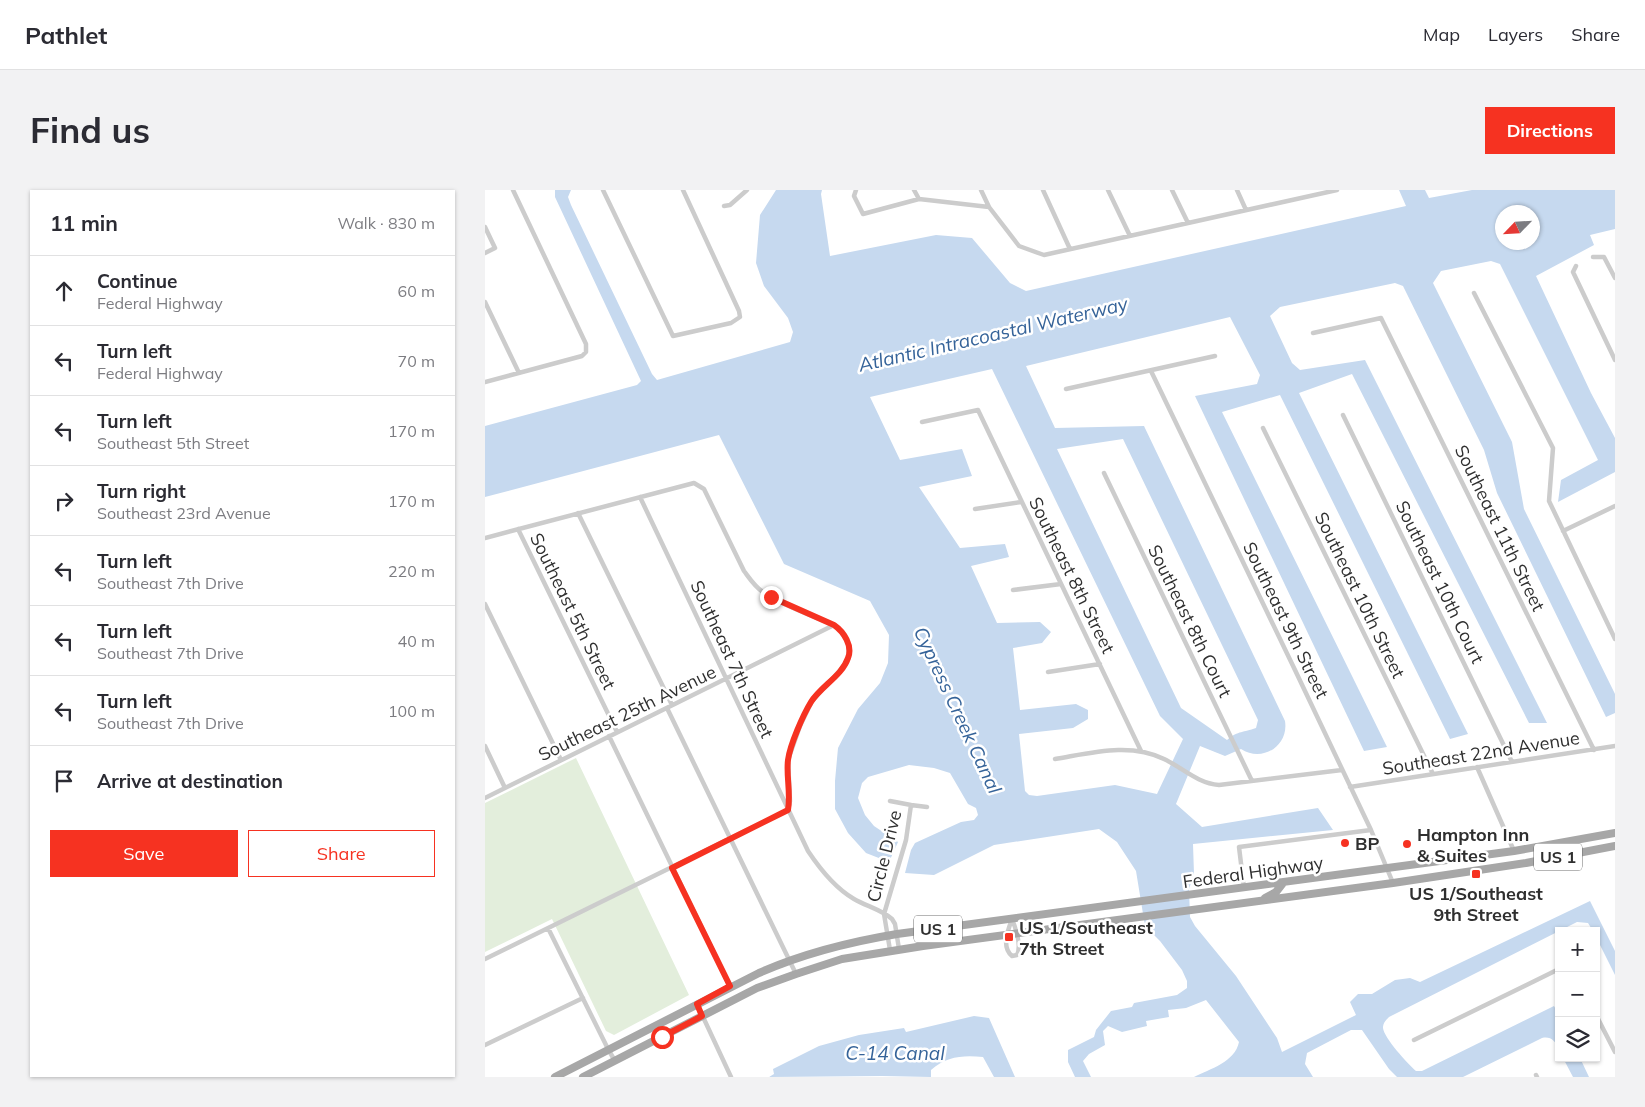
<!DOCTYPE html>
<html lang="en">
<head>
<meta charset="utf-8">
<style>
  body { margin:0; font-family:Mulish,sans-serif; background:#f2f2f3; color:#2b2b33 }
  .controls { position:absolute; right:15px; bottom:15px; display:grid; overflow:hidden; border-radius:0px; box-shadow:0 1px 4px #0004 }
  .controls button { width:45px; height:45px; display:grid; place-items:center; padding:0; border:0; border-bottom:1px solid #e1e1e2; background:#fff; color:#2b2b33; font:25px sans-serif }
  .compass { position:absolute; left:1010px; top:15px; width:45px; height:45px; border-radius:50%; background:#fff; box-shadow:0 1px 4px #0004; rotate:245deg }
  .stop { position:absolute; width:15px; height:15px; margin:-11px; border:4px solid #f63221; border-radius:50%; background:#fff }
  .stop.end { background:#f63221; border-color:#fff; box-shadow:0 1px 5px #0008 }
  .list { margin:0; padding:0; list-style:none }
  h2 { display:flex; justify-content:space-between; align-items:center; height:65px; margin:0; padding:0 20px; font-size:21px }
  h2 small { font-size:16px; font-weight:400; color:#7c7c81 }
  .list li { display:grid; grid-template-columns:32px 1fr auto; gap:15px; align-items:center; box-sizing:border-box; height:70px; padding:0 20px; border-top:1px solid #e1e1e2 }
  .list b { display:block; font-size:19px; white-space:nowrap }
  .list p { margin:0; font-size:16px; white-space:nowrap; color:#7c7c81 }
  .list em { font-size:16px; font-style:normal; color:#7c7c81 }
  .actions { display:flex; gap:10px; padding:15px 20px }
  .actions a { flex:1; padding:11px 0; border:1px solid #f63221; border-radius:0px; text-align:center; font-size:18px; color:#f63221 }
  .actions .main { background:#f63221; color:#fff }
  .icon { flex:none; width:28px; height:28px; fill:none; stroke:currentColor; stroke-width:2; stroke-linecap:round; stroke-linejoin:round }
  .map { position:relative; flex:none; width:1130px; height:887px; overflow:hidden; border-radius:0px }
  header { display:flex; align-items:center; gap:30px; box-sizing:border-box; height:70px; padding:0 25px; background:#fff; border-bottom:1px solid #e1e1e2 }
  header strong { font-size:24px }
  nav { display:flex; gap:28px; margin-inline-start:auto; font-size:18px }
  .intro { display:flex; align-items:center; justify-content:space-between; box-sizing:border-box; height:120px; padding:0 30px }
  h1 { margin:0; font-size:35px }
  .button { padding:12px 22px; border-radius:0px; background:#f63221; color:#fff; font-size:18px; font-weight:700 }
  main { display:flex; gap:30px; padding:0 30px }
  aside { flex:1; background:#fff; border-radius:0px; box-shadow:0 1px 4px #0004 }
  .map>svg:first-child { display:block }
</style>
</head>
<body>
<header>
<strong>Pathlet</strong>
<nav><a>Map</a><a>Layers</a><a>Share</a></nav>
</header>
<div class="intro"><h1>Find us</h1><a class="button">Directions</a></div>
<main>
<aside>
<h2>11 min<small>Walk · 830 m</small></h2>
<ul class="list">
<li><svg class="icon" aria-label="ahead" viewBox="0 0 24 24"><path d="M12 20V5M6 11l6-6 6 6"/></svg><div><b>Continue</b><p>Federal Highway</p></div><em>60 m</em></li>
<li><svg class="icon" aria-label="left" viewBox="0 0 24 24"><path d="M17 20v-9H6M10 6l-5 5 5 5"/></svg><div><b>Turn left</b><p>Federal Highway</p></div><em>70 m</em></li>
<li><svg class="icon" aria-label="left" viewBox="0 0 24 24"><path d="M17 20v-9H6M10 6l-5 5 5 5"/></svg><div><b>Turn left</b><p>Southeast 5th Street</p></div><em>170 m</em></li>
<li><svg class="icon" aria-label="right" viewBox="0 0 24 24"><path d="M7 20v-9h11M14 6l5 5-5 5"/></svg><div><b>Turn right</b><p>Southeast 23rd Avenue</p></div><em>170 m</em></li>
<li><svg class="icon" aria-label="left" viewBox="0 0 24 24"><path d="M17 20v-9H6M10 6l-5 5 5 5"/></svg><div><b>Turn left</b><p>Southeast 7th Drive</p></div><em>220 m</em></li>
<li><svg class="icon" aria-label="left" viewBox="0 0 24 24"><path d="M17 20v-9H6M10 6l-5 5 5 5"/></svg><div><b>Turn left</b><p>Southeast 7th Drive</p></div><em>40 m</em></li>
<li><svg class="icon" aria-label="left" viewBox="0 0 24 24"><path d="M17 20v-9H6M10 6l-5 5 5 5"/></svg><div><b>Turn left</b><p>Southeast 7th Drive</p></div><em>100 m</em></li>
<li><svg class="icon" aria-label="arrive" viewBox="0 0 24 24"><path d="M6 21V4h12l-3 4 3 4H6"/></svg><div><b>Arrive at destination</b></div></li>
</ul>
<div class="actions"><a class="main">Save</a><a>Share</a></div>
</aside>
<div class="map">
<svg width="1130" height="887" viewBox="0 0 1130 887">
  <rect width="100%" height="100%" fill="#fff"/>
  <path fill="#e3eedc" d="M 91,568 L 204,805 L 129,845 L 121,841 L 67,729 L 0,762 L 0,613 Z"/>
  <path fill="#c6d9ef" fill-rule="evenodd" d="M 70,0 L 86,0 L 83,7 L 86,15 L 167,184 L 172,190 L 305,152 L 308,142 L 303,128 L 279,96 L 271,73 L 275,25 L 291,0 L 337,0 L 336,4 L 345,66 L 451,45 L 487,48 L 525,93 L 541,101 L 921,16 L 914,0 L 940,0 L 944,8 L 987,0 L 1130,0 L 1130,39 L 1105,45 L 1109,55 L 1051,86 L 1106,203 L 1130,248 L 1130,282 L 1073,312 L 1076,290 L 1113,270 L 1015,74 L 1006,71 L 956,81 L 948,93 L 1027,252 L 1039,319 L 1130,504 L 1130,523 L 1121,527 L 1012,303 L 999,260 L 918,96 L 910,93 L 795,117 L 785,126 L 807,173 L 815,180 L 880,170 L 1062,533 L 1044,533 L 867,184 L 814,203 L 983,544 L 965,549 L 795,205 L 737,222 L 902,557 L 879,561 L 710,206 L 772,194 L 775,185 L 745,127 L 541,176 L 570,238 L 659,236 L 800,531 C 804,556 777,573 756,559 L 740,566 L 715,556 L 691,614 L 717,637 L 833,618 L 848,640 L 708,654 L 709,684 L 704,699 L 705,727 L 710,736 L 751,786 L 792,848 L 797,862 L 871,825 L 865,812 L 873,804 L 887,804 L 910,790 L 925,788 L 935,792 L 1105,711 L 1130,761 L 1130,785 L 1111,747 L 1111,741 L 1108,741 L 1103,733 L 1092,732 L 904,827 C 901,830 898,833 898,838 C 899,848 923,874 931,881 L 937,881 L 1069,816 L 1074,825 L 1074,859 C 1070,851 1066,846 1057,848 L 978,887 L 912,887 L 904,879 L 877,840 L 866,840 L 822,863 L 820,874 L 828,887 L 709,887 C 725,879 750,872 754,852 L 721,810 L 701,818 L 683,820 L 684,827 L 661,831 L 662,836 L 637,842 L 623,836 L 618,841 L 620,855 L 604,864 L 598,871 L 606,887 L 590,887 L 583,872 L 583,860 L 609,847 L 611,840 L 626,821 L 647,817 L 649,813 L 692,805 L 702,798 L 702,791 L 697,780 L 675,751 L 660,736 L 651,681 L 632,652 L 614,639 L 509,655 L 449,685 L 420,683 L 426,660 L 430,653 L 476,632 L 489,630 L 493,625 L 491,618 L 483,614 L 465,583 L 449,578 L 424,575 L 383,587 L 377,593 L 373,608 L 380,625 L 389,636 L 413,652 L 404,672 L 381,663 L 363,643 L 350,619 L 350,591 L 353,558 L 373,519 L 395,493 L 403,473 L 404,445 L 385,411 L 299,374 L 234,245 L 0,307 L 0,236 L 152,195 L 156,191 L 70,7 ZM 1018,22 L 1048,22 L 1048,52 L 1018,52 ZM 507,179 L 675,526 L 698,549 L 672,604 L 630,595 L 552,606 L 544,605 L 540,601 L 534,544 L 588,538 L 603,529 L 603,520 L 591,514 L 535,520 L 528,458 L 557,453 L 566,442 L 555,432 L 512,433 L 486,376 L 524,367 L 520,354 L 475,358 L 434,297 L 487,286 L 477,259 L 415,270 L 385,207 ZM 638,249 L 773,530 L 771,538 C 758,543 754,540 742,550 L 696,518 L 572,259 Z
    M 489,826 L 504,828 L 530,887 L 509,887 L 498,867 C 479,865 461,866 446,880 L 446,887 L 397,886 L 284,887 L 289,884 L 288,879 L 334,856 L 374,845 L 419,838 L 421,842 Z
    M 1078,868 L 1095,868 L 1104,887 L 1088,887 Z"/>
  <g fill="none" stroke-linecap="round" stroke-linejoin="round">
    <path stroke="#ccc" stroke-width="4.5" d="M 118,0 L 188,146 L 246,133 L 255,127 L 254,121 L 198,0
      M 371,0 L 369,6 L 378,24 L 434,9 L 504,17 L 534,56 L 559,65 L 852,0
      M 429,0 L 434,9
      M 496,0 L 504,17
      M 558,0 L 585,59
      M 623,0 L 645,46
      M 687,0 L 703,33
      M 752,0 L 761,20
      M 239,16 L 245,15 L 262,0
      M 0,37 L 10,58 L 0,63
      M 1108,67 L 1119,67 L 1130,88
      M 1091,76 L 1088,82 L 1130,170
      M 989,103 L 1068,258 L 1064,311 L 1130,449
      M 0,112 L 34,183
      M 828,143 L 896,128 L 1109,560
      M 666,181 L 810,480 L 886,640 L 908,693
      M 0,192 L 97,166 L 101,162 L 101,154 L 28,0
      M 581,199 L 730,166
      M 858,225 L 1027,572
      M 437,232 L 493,220 L 656,561
      M 778,238 L 948,584
      M 619,283 L 767,591
      M 155,307 L 323,661 C 335,679 350,698 369,709 C 381,716 397,720 407,729 L 410,734 L 414,759
      M 490,319 L 536,312
      M 93,323 L 187,515
      M 33,339 L 132,542
      M 1078,341 L 1130,316
      M 0,348 L 209,293 L 219,299 L 259,381 C 265,389 270,397 278,402 C 296,415 328,426 349,435 L 355,440 L 363,452 L 364,467 L 358,477 L 327,511 L 315,536 L 303,570 L 305,611 L 303,620
      M 528,400 L 576,394
      M 0,414 L 76,570
      M 563,482 L 615,474
      M 182,518 L 311,784
      M 124,546 L 245,796
      M 0,556 L 20,598
      M 570,569 C 606,563 645,552 679,569 C 698,578 712,593 734,595 L 857,580
      M 992,577 L 1029,661
      M 865,597 L 1130,556
      M 0,608 L 349,435
      M 426,615 L 442,617
      M 759,698 L 754,657 L 886,640
      M 527,729 C 531,739 537,755 532,765 L 527,766 C 516,757 523,740 527,729 Z
      M 63,738 L 123,859 L 130,871
      M 405,760 L 399,724 L 421,650 L 426,615 L 405,611
      M 0,769 L 303,620
      M 212,814 L 246,887
      M 1111,825 L 1130,862
      M 929,850 L 1074,779
      M 0,855 L 98,808
      M 1051,885 L 1052,887"/>
    <path stroke="#a7a7a7" stroke-width="8" d="M 780,708 L 791,702 L 798,693
      M 70,887 L 274,783 C 319,763 364,752 412,744 L 1029,661 L 1130,643
      M 98,887 L 272,798 L 311,784 L 357,769 L 438,756 L 908,693 L 1041,673 L 1130,656"/>
  </g>
  <g fill="none" stroke-linecap="round" stroke-linejoin="round">
    <path stroke="#f63221" stroke-width="6" d="M 177,847 L 217,826 L 212,814 L 245,796 L 187,678 L 303,620 C 306,603 301,586 303,570 C 305,555 318,525 326,512 C 336,496 357,486 363,468 C 368,456 359,442 349,435 L 286,407"/>
  </g>
  <g fill="#f63221" stroke="#fff" stroke-width="2">
    <circle cx="860" cy="653" r="5"/>
    <circle cx="922" cy="654" r="5"/>
    <rect x="986" y="679" width="10" height="10" rx="2.5"/>
    <rect x="519" y="742" width="10" height="10" rx="2.5"/>
  </g>
  <g text-anchor="middle" dominant-baseline="central" stroke-width="5" stroke-linejoin="round" paint-order="stroke">
    <g fill="#fff" stroke="#6d6d6d" stroke-width="1">
      <rect x="1049" y="653.5" width="48" height="27" rx="4"/>
      <rect x="429" y="725.5" width="48" height="27" rx="4"/>
    </g>
    <g font-size="16" font-weight="bold" fill="#2f2f2f">
      <text x="1073" y="667">US 1</text>
      <text x="453" y="739">US 1</text>
    </g>
    <g font-size="18" fill="#2f2f2f" stroke="#fff">
      <text transform="translate(1015 338) rotate(64)">Southeast 11th Street</text>
      <text transform="translate(587 385) rotate(64)">Southeast 8th Street</text>
      <text transform="translate(955 392) rotate(64)">Southeast 10th Court</text>
      <text transform="translate(875 405) rotate(64)">Southeast 10th Street</text>
      <text transform="translate(88 421) rotate(64)">Southeast 5th Street</text>
      <text transform="translate(801 430) rotate(64)">Southeast 9th Street</text>
      <text transform="translate(705 431) rotate(64)">Southeast 8th Court</text>
      <text transform="translate(247 469) rotate(65)">Southeast 7th Street</text>
      <text transform="translate(142 523) rotate(-26)">Southeast 25th Avenue</text>
      <text transform="translate(996 563) rotate(-9)">Southeast 22nd Avenue</text>
      <text transform="translate(399 666) rotate(-76)">Circle Drive</text>
      <text transform="translate(768 682) rotate(-8)">Federal Highway</text>
    </g>
    <g font-size="18" font-weight="bold" fill="#2f2f2f" stroke="#fff" text-anchor="start">
      <text x="932" y="644">Hampton Inn<tspan x="932" dy="21">&amp; Suites</tspan></text>
      <text x="870" y="653">BP</text>
      <text x="991" y="703" text-anchor="middle">US 1/Southeast<tspan x="991" dy="21">9th Street</tspan></text>
      <text x="534" y="737">US 1/Southeast<tspan x="534" dy="21">7th Street</tspan></text>
    </g>
    <g font-size="19" font-style="italic" fill="#356399" stroke="#fff">
      <text transform="translate(508 144) rotate(-13)">Atlantic Intracoastal Waterway</text>
      <text transform="translate(473 520) rotate(65)">Cypress Creek Canal</text>
      <text x="410" y="863">C-14 Canal</text>
    </g>
  </g>
</svg>
<div class="controls">
<button>+</button>
<button>−</button>
<button><svg class="icon" aria-label="layers" viewBox="0 0 24 24"><path d="M12 4l9 5-9 5-9-5zM3 14l9 5 9-5"/></svg></button>
</div>
<svg class="compass" viewBox="-18 -18 36 36"><path d="M0-13l5 13h-10z" fill="#e53935"/><path d="M0 13l5-13h-10z" fill="#7c7c81"/></svg>
<div class="stop" style="left:177px;top:847px"></div>
<div class="stop end" style="left:286px;top:407px"></div>
</div>
</main>
</body>
</html>
